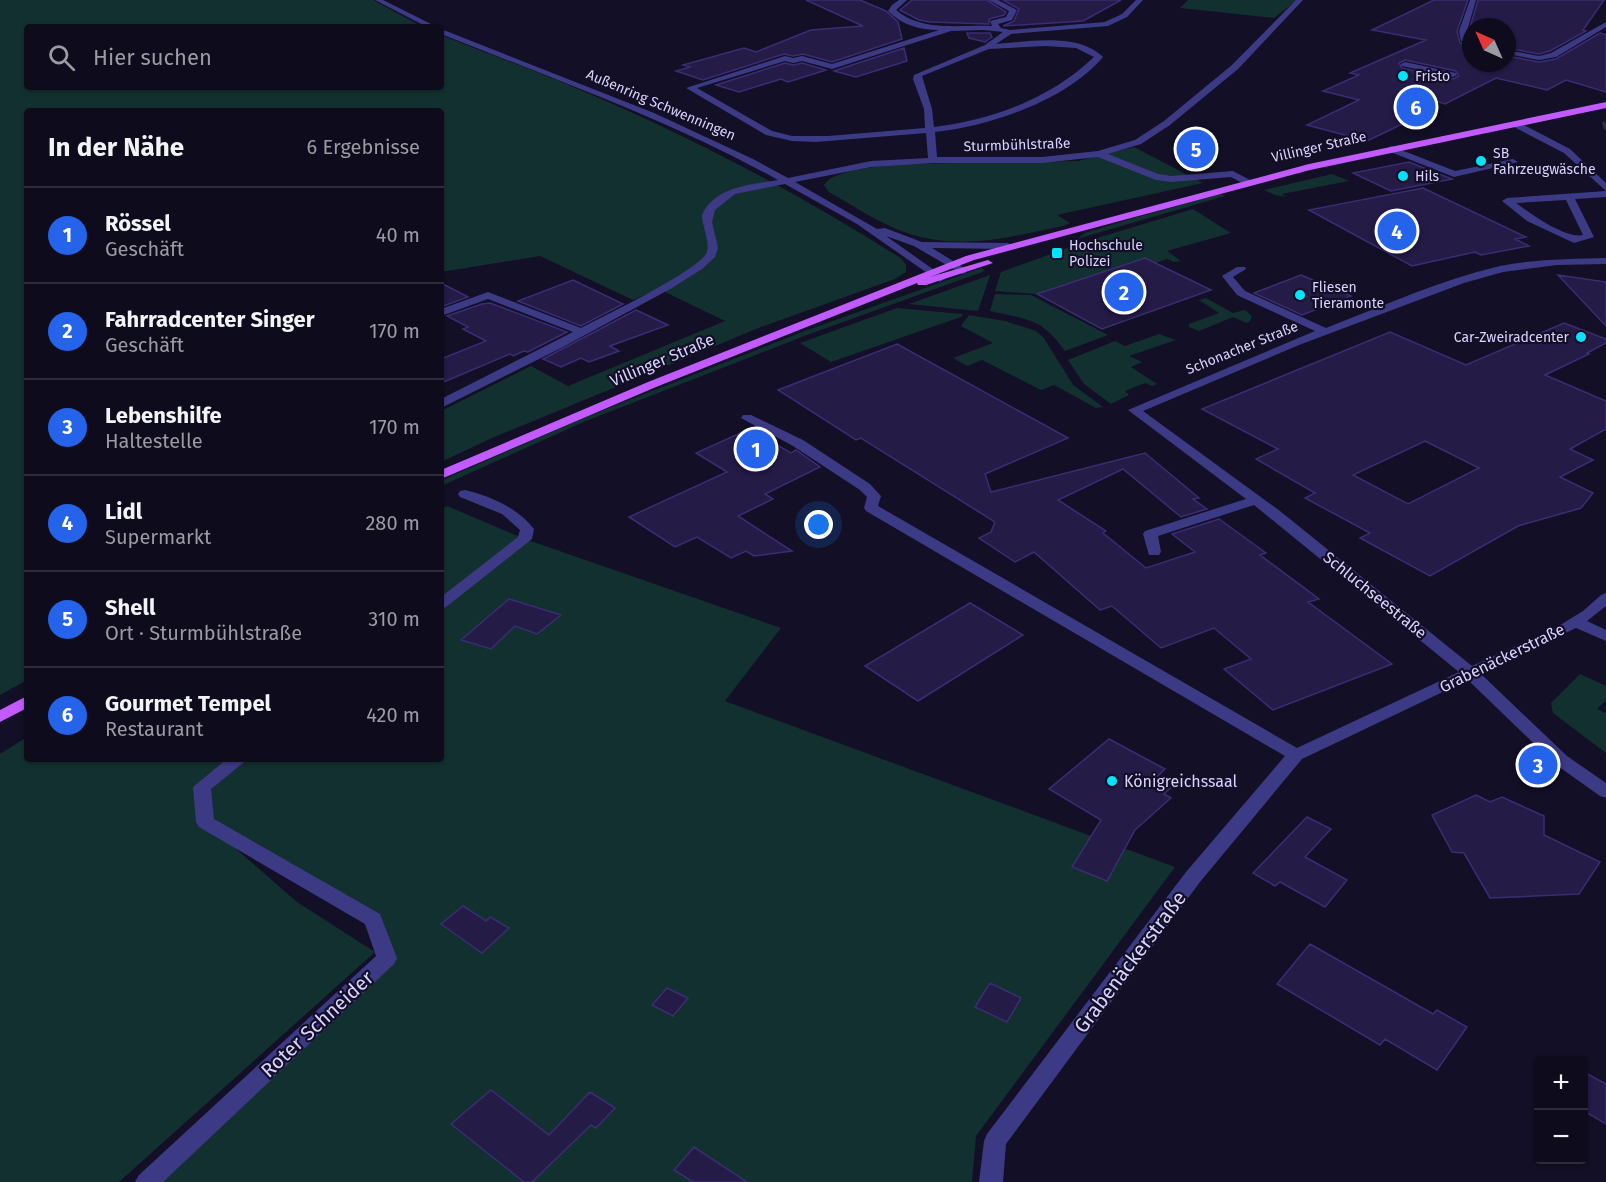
<!DOCTYPE html>
<html lang="de">
<head>
<meta charset="utf-8">
<style>
  body { margin:0; font-family:"Fira Sans",sans-serif; background:#1c1929; color:#f1f3f6 }
  .controls { position:absolute; right:18px; bottom:18px; display:grid; overflow:hidden; border-radius:6px; box-shadow:0 2px 4px #0004 }
  .controls button { width:54px; height:54px; display:grid; place-items:center; padding:0; border:0; border-bottom:2px solid #2e2b3b; background:#0e0b1c; color:#f1f3f6; font:30px sans-serif }
  .compass { position:absolute; left:1462px; top:18px; width:54px; height:54px; border-radius:50%; background:#0e0b1c; box-shadow:0 2px 4px #0004; rotate:315deg }
  .you { position:absolute; left:819px; top:525px; width:21px; height:21px; margin:-15px; border:4px solid #fff; border-radius:50%; background:#1a73e8; box-shadow:0 0 0 9px #1a73e833 }
  .badge { display:grid; place-items:center; width:39px; height:39px; border-radius:50%; background:#2563eb; color:#fff; font-size:20px; font-weight:700 }
  .pin { position:absolute; translate:-50% -50%; border:3px solid #fff; box-shadow:0 2px 6px #0006 }
  .list { margin:0; padding:0; list-style:none }
  h2 { display:flex; justify-content:space-between; align-items:center; height:78px; margin:0; padding:0 24px; font-size:26px }
  h2 small { font-size:20px; font-weight:400; color:#9b9ba3 }
  .list li { display:grid; grid-template-columns:39px 1fr auto; gap:18px; align-items:center; box-sizing:border-box; height:96px; padding:0 24px; border-top:2px solid #2e2b3b }
  .list b { display:block; font-size:22px; white-space:nowrap }
  .list p { margin:0; font-size:20px; white-space:nowrap; color:#9b9ba3 }
  .list em { font-size:20px; font-style:normal; color:#9b9ba3 }
  .icon { flex:none; width:33px; height:33px; fill:none; stroke:currentColor; stroke-width:2; stroke-linecap:round; stroke-linejoin:round }
  .map { position:relative; flex:none; width:1606px; height:1182px; overflow:hidden }
  .search { position:absolute; background:#0e0b1c; box-shadow:0 2px 4px #0004; left:24px; top:24px; width:420px; height:66px; display:flex; align-items:center; gap:15px; box-sizing:border-box; padding:0 21px; border-radius:6px; color:#9b9ba3; font-size:22px }
  .panel { position:absolute; background:#0e0b1c; box-shadow:0 2px 4px #0004; left:24px; top:108px; width:420px; height:654px; border-radius:6px }
  .map>svg:first-child { display:block }
</style>
</head>
<body>
<div class="map">
<svg width="1606" height="1182" viewBox="0 0 1606 1182">
  <rect width="100%" height="100%" fill="#130f26"/>
  <path fill="#12302f" d="M 0,0 L 373,0 L 423,27 L 27,27 L 27,87 L 441,87 L 441,35 C 496,57 552,77 606,101 C 709,146 807,199 902,259 L 906,265 L 906,272 L 895,279 L 761,327 L 492,438 L 441,462 L 441,411 L 531,366 L 568,386 L 725,321 L 659,289 L 633,300 L 540,256 L 441,272 L 441,111 L 27,111 L 27,680 L 0,695 Z
    M 1188,0 L 1297,0 L 1274,18 L 1180,8 Z
    M 1134,147 L 1203,183 L 1057,215 L 1070,223 L 1063,226 C 1011,237 960,251 907,233 C 880,224 854,206 829,192 L 824,185 C 833,169 885,166 903,164 L 1078,161 Z
    M 1332,174 L 1349,181 L 1282,194 L 1286,197 L 1275,195 L 1264,190 Z
    M 1220,194 L 1225,196 L 1077,239 L 1085,233 L 1130,219 Z
    M 1193,209 L 1231,233 L 1167,251 L 1181,261 L 1174,262 L 1167,259 L 1156,263 L 1145,258 L 1037,294 L 995,291 L 1001,272 L 1084,242 Z
    M 981,268 L 985,271 L 807,335 L 586,421 L 441,486 L 441,481 L 449,477 L 581,419 L 802,332 Z
    M 990,275 L 978,311 L 909,304 Z
    M 995,294 L 1031,295 L 1108,335 L 1065,351 C 1041,317 1028,320 990,311 Z
    M 1206,298 L 1233,313 L 1245,310 L 1252,316 L 1250,321 L 1246,323 L 1233,317 L 1199,331 L 1189,327 L 1189,324 L 1219,313 L 1199,300 Z
    M 897,308 L 963,314 L 961,317 L 831,362 L 800,343 Z
    M 969,315 L 1005,321 L 1036,331 L 1044,338 L 1073,385 L 1103,407 L 1096,408 L 1054,385 L 1041,390 L 982,360 L 967,366 L 953,358 L 993,343 L 961,326 Z
    M 1159,334 L 1176,340 L 1129,356 L 1142,362 L 1131,367 L 1157,384 L 1152,386 L 1145,383 L 1125,391 L 1129,395 L 1111,404 L 1084,384 L 1068,360 L 1115,341 L 1125,346 Z
    M 447,506 L 525,539 L 781,628 L 725,701 L 1175,867 L 976,1136 L 972,1182 L 147,1182 L 387,958 L 373,919 L 209,825 L 297,902 L 375,952 L 119,1182 L 0,1182 L 0,754 L 27,737 L 27,759 L 441,759 L 441,509 Z
    M 1580,674 L 1606,686 L 1606,700 L 1597,709 L 1606,713 L 1606,753 L 1553,713 L 1551,703 Z"/>
  <path fill="#241b47" stroke="#3b2d73" stroke-width="1.5" fill-rule="evenodd" d="M 806,0 L 860,0 L 886,11 L 898,22 L 902,39 L 832,62 L 803,54 L 793,56 L 784,54 L 703,80 L 676,71 L 690,67 L 683,65 L 744,48 L 756,52 L 811,30 L 863,26 Z
    M 912,0 L 987,0 L 1006,12 L 1004,15 L 989,19 L 989,24 L 930,22 L 919,20 L 900,10 Z
    M 1003,0 L 1121,0 L 1083,21 L 1003,26 L 1014,21 L 1019,9 Z
    M 1434,0 L 1468,0 L 1457,31 L 1460,43 L 1471,46 L 1471,63 L 1507,63 L 1507,56 L 1539,62 L 1556,59 L 1600,33 L 1606,35 L 1606,92 L 1566,80 L 1547,90 L 1496,78 L 1445,104 L 1436,101 L 1434,109 L 1367,141 L 1307,125 L 1359,100 L 1323,91 L 1359,75 L 1350,73 L 1426,40 L 1372,30 ZM 1405,60 L 1456,71 L 1459,76 L 1453,79 L 1402,68 L 1399,63 Z
    M 1478,0 L 1604,0 L 1583,30 L 1586,31 L 1550,51 L 1539,54 L 1507,48 L 1507,27 L 1471,27 L 1471,36 L 1469,31 Z
    M 967,33 L 990,33 L 992,37 L 985,42 L 969,38 Z
    M 904,48 L 907,61 L 856,77 L 834,71 Z
    M 785,63 L 793,65 L 802,63 L 826,70 L 788,82 L 781,79 L 739,92 L 716,85 Z
    M 1409,162 L 1452,179 L 1391,191 L 1353,173 Z
    M 1423,188 L 1526,237 L 1515,239 L 1529,246 L 1481,255 L 1475,252 L 1412,266 L 1309,210 Z
    M 1145,258 L 1211,290 L 1102,329 L 1037,294 Z
    M 1301,275 L 1351,296 L 1302,315 L 1254,293 Z
    M 1558,275 L 1606,282 L 1606,326 Z
    M 573,280 L 623,304 L 581,326 L 518,301 Z
    M 441,283 L 468,297 L 441,307 Z
    M 490,303 L 567,332 L 528,352 L 524,351 L 513,356 L 510,354 L 441,383 L 441,359 L 486,341 L 463,329 L 468,327 L 447,316 L 482,304 Z
    M 636,310 L 668,325 L 610,346 L 619,351 L 589,362 L 581,358 L 561,367 L 543,359 Z
    M 1564,323 L 1606,339 L 1606,343 L 1587,353 L 1589,354 L 1545,375 L 1606,401 L 1606,429 L 1570,449 L 1593,460 L 1560,477 L 1593,493 L 1581,508 L 1518,526 L 1430,576 L 1360,538 L 1370,533 L 1305,498 L 1315,493 L 1256,459 L 1278,449 L 1202,409 L 1390,332 L 1466,365 ZM 1425,441 L 1479,468 L 1408,504 L 1353,475 Z
    M 897,344 L 1068,438 L 985,474 L 991,492 L 1145,453 L 1199,498 L 1193,499 L 1207,509 L 1181,517 L 1123,469 L 1058,500 L 1106,531 L 1103,533 L 1146,568 L 1195,552 L 1172,534 L 1219,519 L 1266,553 L 1260,555 L 1319,599 L 1308,602 L 1392,664 L 1273,710 L 1224,669 L 1251,659 L 1214,628 L 1161,648 L 1112,606 L 1100,610 L 1034,552 L 1015,562 L 979,538 L 991,532 L 995,522 L 861,438 L 856,440 L 778,390 Z
    M 749,429 L 791,453 L 796,450 L 820,467 L 765,494 L 773,499 L 738,516 L 792,551 L 754,556 L 746,551 L 731,558 L 697,537 L 675,547 L 629,517 L 727,472 L 696,453 Z
    M 509,599 L 561,615 L 537,634 L 515,626 L 491,649 L 461,640 Z
    M 970,603 L 1023,635 L 918,701 L 865,666 Z
    M 1109,739 L 1165,769 L 1157,777 L 1173,786 L 1164,794 L 1171,798 L 1135,830 L 1107,881 L 1072,867 L 1101,820 L 1049,789 Z
    M 1476,795 L 1490,802 L 1502,797 L 1544,816 L 1544,835 L 1600,862 L 1579,894 L 1490,898 L 1464,853 L 1452,852 L 1432,815 Z
    M 1307,817 L 1331,829 L 1305,857 L 1347,880 L 1325,907 L 1280,882 L 1275,886 L 1253,873 Z
    M 463,906 L 486,921 L 490,917 L 509,928 L 482,953 L 441,924 Z
    M 1310,944 L 1433,1014 L 1437,1010 L 1467,1027 L 1437,1070 L 1385,1039 L 1380,1045 L 1277,984 Z
    M 990,983 L 1021,998 L 1007,1022 L 975,1007 Z
    M 667,988 L 688,998 L 673,1016 L 652,1005 Z
    M 1584,1072 L 1606,1084 L 1606,1124 L 1584,1111 Z
    M 491,1090 L 549,1135 L 590,1092 L 615,1108 L 596,1128 L 591,1125 L 532,1182 L 524,1182 L 451,1124 Z
    M 694,1147 L 747,1182 L 693,1182 L 674,1170 Z"/>
  <g fill="none" stroke-linecap="round" stroke-linejoin="round">
    <path stroke="#312d47" stroke-width="8" stroke-dasharray="8 4" stroke-linecap="butt" d="M 1603,126 L 1606,125"/>
    <path fill="#3d3a85" fill-rule="evenodd" d="M 375,0 L 383,0 L 437,27 L 427,27 Z
      M 899,0 L 907,0 L 896,10 C 924,33 959,24 992,26 L 990,21 L 1006,17 L 1009,11 L 989,0 L 998,0 L 1017,10 L 1012,20 L 998,24 L 1001,28 L 1010,30 L 1105,22 L 1122,14 L 1136,0 L 1143,0 L 1127,17 L 1108,26 L 1011,34 L 996,44 C 1029,42 1077,32 1103,57 C 1066,101 989,126 935,132 L 937,157 L 1042,157 L 1098,151 L 1135,140 L 1164,121 L 1232,65 L 1296,0 L 1303,0 L 1238,69 L 1170,125 L 1141,144 L 1108,154 L 1158,174 L 1171,176 L 1233,171 L 1252,181 L 1252,185 L 1246,185 L 1231,177 L 1171,182 L 1156,180 L 1098,157 L 1042,163 L 933,163 L 871,167 L 795,182 L 877,229 L 885,228 L 922,242 L 1008,243 L 1013,246 L 1008,249 L 932,248 L 966,269 L 966,273 L 962,274 L 914,246 L 886,236 L 944,277 L 945,279 L 940,282 L 857,224 L 785,184 L 735,194 L 715,210 L 712,222 L 718,248 L 715,257 L 702,269 L 672,288 L 563,347 L 441,408 L 441,399 L 573,332 L 488,299 L 441,316 L 441,309 L 488,292 L 581,328 C 602,317 702,269 707,252 C 710,240 702,227 702,215 C 715,186 751,185 778,180 C 671,121 554,79 441,34 L 441,29 L 654,113 L 753,159 L 788,178 L 871,161 L 928,158 L 926,133 L 816,142 L 792,141 L 766,135 L 686,88 L 785,56 L 793,58 L 802,56 L 832,64 L 939,30 C 920,30 902,25 888,11 L 892,5 ZM 983,30 L 1003,32 L 985,45 L 914,75 L 913,79 L 924,109 L 925,128 L 828,136 L 792,136 L 772,131 L 697,88 L 785,61 L 793,63 L 802,61 L 832,69 L 951,31 ZM 1046,46 L 1076,48 L 1094,57 C 1051,98 993,120 934,127 L 932,109 L 922,76 L 989,49 Z
      M 1470,0 L 1476,0 L 1467,31 L 1471,44 L 1461,41 L 1459,31 Z
      M 1606,22 L 1606,27 L 1556,57 L 1539,60 L 1507,54 L 1507,50 L 1539,56 L 1551,53 Z
      M 1405,62 L 1456,73 L 1457,75 L 1453,77 L 1402,66 L 1401,64 Z
      M 1514,123 L 1520,123 L 1570,149 L 1606,183 L 1606,191 L 1564,153 L 1514,127 Z
      M 1391,146 L 1455,171 L 1513,159 L 1518,162 L 1454,177 L 1388,151 L 1387,149 Z
      M 1606,191 L 1606,197 L 1575,199 L 1594,237 L 1574,243 L 1527,221 L 1502,201 L 1507,198 ZM 1566,200 L 1583,235 C 1565,239 1531,214 1516,203 Z
      M 1606,258 L 1606,264 L 1557,265 L 1503,272 L 1464,283 L 1299,345 L 1143,411 L 1280,511 L 1472,666 L 1557,627 L 1583,611 L 1601,595 L 1606,593 L 1606,606 L 1587,621 L 1606,630 L 1606,641 L 1576,628 L 1481,674 L 1567,756 L 1606,783 L 1606,798 L 1600,796 L 1555,764 L 1468,680 L 1302,759 L 1200,882 L 1006,1144 L 1003,1182 L 979,1182 L 984,1141 L 987,1134 L 1186,872 L 1285,756 L 866,511 L 864,508 L 867,497 L 860,490 L 793,446 L 741,418 L 743,415 L 751,415 L 803,440 L 870,484 L 881,496 L 878,506 L 1297,748 L 1459,672 L 1254,505 L 1158,536 L 1161,552 L 1159,555 L 1149,555 L 1143,534 L 1145,531 L 1246,499 L 1128,410 L 1315,331 L 1237,295 L 1222,276 L 1237,267 L 1245,267 L 1246,269 L 1233,277 L 1245,291 L 1326,328 C 1383,306 1440,280 1500,266 C 1535,259 1571,259 1606,258 Z
      M 465,490 C 490,496 518,508 534,529 L 532,539 L 446,607 L 441,609 L 441,597 L 518,537 L 520,530 L 502,514 L 460,497 L 458,494 L 460,491 Z
      M 227,759 L 248,759 L 211,789 L 214,819 L 380,914 L 397,958 L 394,964 L 163,1182 L 135,1182 L 139,1175 L 376,956 L 365,924 L 199,827 L 196,822 L 193,787 Z"/>
    <path fill="#c25bff" fill-rule="evenodd" d="M 1606,102 L 1606,108 L 1310,170 L 974,260 L 930,277 L 988,260 L 993,263 L 926,285 L 918,285 L 917,283 L 656,387 L 441,479 L 441,470 L 648,382 L 966,256 L 1309,164 Z
      M 27,696 L 27,708 L 0,722 L 0,710 Z"/>
  </g>
  <g fill="#00e5ff" stroke="#130f26" stroke-width="2">
    <circle cx="1403" cy="76" r="6"/>
    <circle cx="1481" cy="161" r="6"/>
    <circle cx="1403" cy="176" r="6"/>
    <rect x="1051" y="247" width="12" height="12" rx="3"/>
    <circle cx="1300" cy="295" r="6"/>
    <circle cx="1581" cy="337" r="6"/>
    <circle cx="1112" cy="781" r="6"/>
  </g>
  <g text-anchor="middle" dominant-baseline="central" stroke-width="4.5" stroke-linejoin="round" paint-order="stroke">
    <g font-size="14" fill="#d9d4ff" stroke="#130f26" text-anchor="start">
      <text x="1415" y="76">Fristo</text>
      <text x="1493" y="153">SB<tspan x="1493" dy="16">Fahrzeugwäsche</tspan></text>
      <text x="1415" y="176">Hils</text>
      <text x="1069" y="245">Hochschule<tspan x="1069" dy="16">Polizei</tspan></text>
      <text x="1312" y="287">Fliesen<tspan x="1312" dy="16">Tieramonte</tspan></text>
      <text x="1569" y="337" text-anchor="end">Car-Zweiradcenter</text>
    </g>
    <g font-size="14" fill="#d9d4ff" stroke="#130f26">
      <text transform="translate(661 105) rotate(23)">Außenring Schwenningen</text>
      <text transform="translate(1017 145) rotate(-2)">Sturmbühlstraße</text>
      <text transform="translate(1319 147) rotate(-13)">Villinger Straße</text>
      <text transform="translate(1242 348) rotate(-22)">Schonacher Straße</text>
    </g>
    <g font-size="16" fill="#d9d4ff" stroke="#130f26">
      <text transform="translate(662 360) rotate(-23)">Villinger Straße</text>
      <text transform="translate(1375 595) rotate(39)">Schluchseestraße</text>
      <text transform="translate(1502 658) rotate(-26)">Grabenäckerstraße</text>
    </g>
    <g font-size="16" fill="#d9d4ff" stroke="#130f26" text-anchor="start">
      <text x="1124" y="781">Königreichssaal</text>
    </g>
    <g font-size="20" fill="#d9d4ff" stroke="#130f26">
      <text transform="translate(1130 962) rotate(-53)">Grabenäckerstraße</text>
      <text transform="translate(317 1024) rotate(-43)">Roter Schneider</text>
    </g>
  </g>
</svg>
<div class="controls">
<button>+</button>
<button>−</button>
</div>
<svg class="compass" viewBox="-18 -18 36 36"><path d="M0-13l5 13h-10z" fill="#e53935"/><path d="M0 13l5-13h-10z" fill="#9b9ba3"/></svg>
<div class="you"></div>
<div class="pin badge" style="left:756px;top:449px">1</div>
<div class="pin badge" style="left:1124px;top:292px">2</div>
<div class="pin badge" style="left:1538px;top:765px">3</div>
<div class="pin badge" style="left:1397px;top:231px">4</div>
<div class="pin badge" style="left:1196px;top:149px">5</div>
<div class="pin badge" style="left:1416px;top:107px">6</div>
<div class="search"><svg class="icon" aria-label="search" viewBox="0 0 24 24"><circle cx="10" cy="10" r="6"/><path d="M15 15l6 6"/></svg>Hier suchen</div>
<section class="panel">
<h2>In der Nähe<small>6 Ergebnisse</small></h2>
<ul class="list">
<li><span class="badge">1</span><div><b>Rössel</b><p>Geschäft</p></div><em>40 m</em></li>
<li><span class="badge">2</span><div><b>Fahrradcenter Singer</b><p>Geschäft</p></div><em>170 m</em></li>
<li><span class="badge">3</span><div><b>Lebenshilfe</b><p>Haltestelle</p></div><em>170 m</em></li>
<li><span class="badge">4</span><div><b>Lidl</b><p>Supermarkt</p></div><em>280 m</em></li>
<li><span class="badge">5</span><div><b>Shell</b><p>Ort · Sturmbühlstraße</p></div><em>310 m</em></li>
<li><span class="badge">6</span><div><b>Gourmet Tempel</b><p>Restaurant</p></div><em>420 m</em></li>
</ul>
</section>
</div>
</body>
</html>
